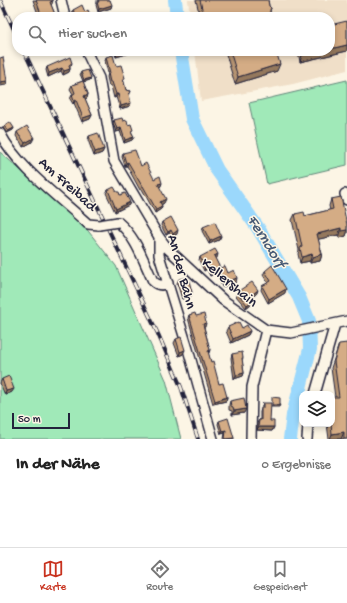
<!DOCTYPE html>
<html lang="de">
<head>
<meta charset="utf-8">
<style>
  body { margin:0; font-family:"Gochi Hand",sans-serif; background:#f2f2f2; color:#222 }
  .controls { position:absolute; right:12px; bottom:12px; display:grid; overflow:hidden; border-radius:8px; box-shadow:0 2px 6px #0003 }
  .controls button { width:36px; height:36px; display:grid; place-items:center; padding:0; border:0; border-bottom:1px solid #e0e0e0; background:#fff; color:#222; font:20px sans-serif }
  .scale { position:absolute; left:12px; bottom:10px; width:58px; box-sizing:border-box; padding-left:4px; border:2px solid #22223b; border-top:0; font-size:11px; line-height:14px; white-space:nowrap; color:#22223b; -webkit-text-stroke:3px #fcf5e5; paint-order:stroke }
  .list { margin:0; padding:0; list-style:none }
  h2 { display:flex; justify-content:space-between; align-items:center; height:52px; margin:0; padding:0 16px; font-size:17px }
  h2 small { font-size:13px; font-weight:400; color:#767676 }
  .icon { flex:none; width:22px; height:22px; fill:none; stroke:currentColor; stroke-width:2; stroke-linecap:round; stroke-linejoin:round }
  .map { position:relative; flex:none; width:347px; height:439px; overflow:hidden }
  .search { position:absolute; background:#fff; box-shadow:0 2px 6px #0003; left:12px; right:12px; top:12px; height:44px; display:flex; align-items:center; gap:10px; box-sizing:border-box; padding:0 14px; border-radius:16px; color:#767676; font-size:15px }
  .sheet { height:108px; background:#fff }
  nav { display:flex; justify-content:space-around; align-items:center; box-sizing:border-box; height:56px; border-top:1px solid #e0e0e0; background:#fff; font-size:11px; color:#767676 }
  nav a { display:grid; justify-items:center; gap:2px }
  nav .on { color:#c8321e }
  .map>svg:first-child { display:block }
</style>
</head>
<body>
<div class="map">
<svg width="347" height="439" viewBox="0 0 347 439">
  <rect width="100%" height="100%" fill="#fcf5e5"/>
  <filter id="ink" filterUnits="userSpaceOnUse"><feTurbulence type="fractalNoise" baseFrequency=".025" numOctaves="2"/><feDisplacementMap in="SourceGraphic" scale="8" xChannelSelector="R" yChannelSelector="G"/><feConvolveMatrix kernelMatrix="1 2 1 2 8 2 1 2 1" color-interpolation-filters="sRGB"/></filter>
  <g filter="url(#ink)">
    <path fill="#f0dfc8" d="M 188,0 L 347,0 L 347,70 L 293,84 L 201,101 L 195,51 L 330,51 L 330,17 L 190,17 Z"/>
    <path fill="#a0e9b8" stroke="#61867a" d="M 347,80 L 347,165 L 267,184 L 249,103 Z
      M 0,152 L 85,227 L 116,266 L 166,380 L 181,439 L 0,439 Z"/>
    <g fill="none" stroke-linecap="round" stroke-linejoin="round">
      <path stroke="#9bd8fc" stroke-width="14" d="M 175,0 L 177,17
        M 181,51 L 192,119 L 217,170 L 258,228 L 299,297 L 309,321 L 310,349 L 293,415 L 290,439"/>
      <g stroke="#22223b" stroke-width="12">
        <path id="minor" d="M 61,0 L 65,17
          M 86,51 L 99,78 L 114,161 L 159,237 L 167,248 L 223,300 L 266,330 L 291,333 L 347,321
          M 0,133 C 18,168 59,197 88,224 L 99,225
          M 345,194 L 347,200
          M 118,222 C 136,237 143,260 153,281 C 158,286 162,286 168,283
          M 159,237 L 159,255 L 188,349 L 213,439
          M 315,394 L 335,324
          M 251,439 L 252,387 L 266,330
          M 307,439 L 308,424"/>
      </g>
      <use href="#minor" stroke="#fcf5e5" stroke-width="9"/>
      <g stroke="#22223b" stroke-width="4">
        <path id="rail" d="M 0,0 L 17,36
          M 24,51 L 158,334 L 181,387 L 198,439"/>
      </g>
      <use href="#rail" stroke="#fcf5e5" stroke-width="2.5" stroke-dasharray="8" stroke-linecap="butt"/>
      <g stroke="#22223b" stroke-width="12" stroke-linecap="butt">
        <path id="minor-bridge" d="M 99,225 L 118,222"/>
      </g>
      <use href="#minor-bridge" stroke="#fcf5e5" stroke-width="9"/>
    </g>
    <path fill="#b69472" stroke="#22223b" d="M 33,0 L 53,0 L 52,4 L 51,5 L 56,17 L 39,17 Z
      M 97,0 L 110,0 L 111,8 L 98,12 L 96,5 L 97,3 Z
      M 196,0 L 268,0 L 270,12 L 269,17 L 200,17 Z
      M 73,10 L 85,12 L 91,17 L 75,17 L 72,12 Z
      M 347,21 L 347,51 L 300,62 L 298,51 L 330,51 Z
      M 114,51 L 133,51 L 133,52 L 116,57 Z
      M 225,51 L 257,51 L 257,53 L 277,71 L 235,84 Z
      M 106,57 L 116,66 L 124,82 L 126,90 L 131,91 L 129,96 L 130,106 L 120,109 L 116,97 L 114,98 L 111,86 L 109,86 L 107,77 L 108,73 L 105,61 Z
      M 72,63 L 71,66 L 70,67 L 70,69 L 69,72 L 63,75 L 61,71 L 48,77 L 46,70 L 47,67 Z
      M 81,72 L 91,78 L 90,80 L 83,82 L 88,94 L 87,98 L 85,99 L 92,115 L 90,119 L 82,122 L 74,103 L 73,104 L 70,99 L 72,95 L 73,94 L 70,89 L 72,85 L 83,81 L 80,74 Z
      M 114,120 L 128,125 L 134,137 L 132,140 L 124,143 L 120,131 L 116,132 L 113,123 Z
      M 4,126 L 14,128 L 13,130 L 7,133 L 3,128 Z
      M 17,132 L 32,142 L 23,147 L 20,141 L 19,141 L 16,136 Z
      M 89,136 L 104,149 L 102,153 L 94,156 L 88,140 Z
      M 123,153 L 141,166 L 161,186 L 159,187 L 164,203 L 161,205 L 162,206 L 161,209 L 155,213 L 142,189 L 140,190 L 127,166 L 125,166 L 122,157 Z
      M 108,190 L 117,192 L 120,195 L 129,205 L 115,212 L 106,193 Z
      M 331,199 L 347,225 L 347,233 L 346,236 L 339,238 L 338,235 L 318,239 L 322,254 L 320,261 L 310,263 L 310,261 L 300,263 L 298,254 L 299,250 L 292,220 L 295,214 L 305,216 L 330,210 L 329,206 Z
      M 162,222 L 177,234 L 172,237 L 169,233 L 166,235 L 161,225 Z
      M 203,227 L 221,236 L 219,240 L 209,244 L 202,231 Z
      M 200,257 L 217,258 L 215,259 L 220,268 L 228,273 L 236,282 L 222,287 L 217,272 L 210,276 L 207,269 L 204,271 L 199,260 Z
      M 265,271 L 285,293 L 268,303 L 261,290 L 262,286 L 268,283 L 263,275 Z
      M 179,279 L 191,296 L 182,299 L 177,283 Z
      M 237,292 L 257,293 L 250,299 L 251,304 L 246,308 L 236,296 Z
      M 189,315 L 196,316 L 205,327 L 204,327 L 210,350 L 209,353 L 208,353 L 211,362 L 219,384 L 227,397 L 226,401 L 213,404 L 188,318 Z
      M 228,327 L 242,328 L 250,331 L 248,335 L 231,343 L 226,331 Z
      M 176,339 L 183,354 L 179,356 L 174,343 Z
      M 339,344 L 347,439 L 329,439 L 327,424 L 332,424 L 335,397 L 331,368 Z
      M 232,354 L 243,358 L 242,360 L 244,373 L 243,376 L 234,379 L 231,358 Z
      M 2,379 L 12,392 L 5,395 L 0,383 Z
      M 230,401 L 244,413 L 232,415 L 232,411 L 229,410 L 229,405 Z
      M 263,403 L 270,421 L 274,427 L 272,431 L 257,430 L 257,423 L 259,420 L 260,420 L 260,412 Z
      M 219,421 L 234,438 L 234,439 L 224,439 L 225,433 L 221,434 L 218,424 Z"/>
    <path fill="#94785d" stroke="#22223b" d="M 112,5 L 111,8 L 98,12 L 99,9 Z
      M 271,8 L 269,14 L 270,13 L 269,17 L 251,17 L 270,10 Z
      M 347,45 L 347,51 L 300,62 L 302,55 L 320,51 L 330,51 L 330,49 Z
      M 125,51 L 133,51 L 133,52 L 116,57 L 117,53 Z
      M 280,64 L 277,71 L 235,84 L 238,77 Z
      M 62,68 L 61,71 L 48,77 L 49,73 Z
      M 70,69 L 69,72 L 63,75 L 64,71 Z
      M 91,78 L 90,80 L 83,82 L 84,80 Z
      M 7,81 L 6,85 L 0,86 L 0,82 Z
      M 88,94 L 87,98 L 83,100 L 84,96 Z
      M 116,94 L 118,94 L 116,97 L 114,98 Z
      M 76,100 L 74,103 L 73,104 L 74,101 Z
      M 131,103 L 130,106 L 120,109 L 121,106 Z
      M 92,115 L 90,119 L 82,122 L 83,118 Z
      M 14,128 L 13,130 L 7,133 L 8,131 Z
      M 121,128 L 120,131 L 116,132 L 117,129 Z
      M 134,137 L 132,140 L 124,143 L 125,140 Z
      M 34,138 L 32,142 L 23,147 L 25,143 Z
      M 104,149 L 102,153 L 94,156 L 95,152 Z
      M 128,162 L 127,166 L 125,166 L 126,163 Z
      M 162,183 L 161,186 L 156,188 L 158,184 Z
      M 166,199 L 164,203 L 159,206 L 160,202 Z
      M 130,202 L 129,205 L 115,212 L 116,209 Z
      M 162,206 L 161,209 L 155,213 L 156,209 Z
      M 341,228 L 338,235 L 315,240 L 317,234 Z
      M 171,230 L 169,233 L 166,235 L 168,232 Z
      M 178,230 L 177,234 L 172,237 L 173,234 Z
      M 347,230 L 347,233 L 346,236 L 339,238 L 341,231 Z
      M 221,236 L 219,240 L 209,244 L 210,241 Z
      M 218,254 L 217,258 L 213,260 L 214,256 Z
      M 312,254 L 310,261 L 300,263 L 302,257 Z
      M 322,254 L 320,261 L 310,263 L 313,257 Z
      M 208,266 L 207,269 L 204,271 L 205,267 Z
      M 220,268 L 218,269 L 217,272 L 210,276 L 211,272 Z
      M 237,278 L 236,282 L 222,287 L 223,283 Z
      M 286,289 L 285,293 L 268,303 L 269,299 Z
      M 258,290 L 257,293 L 248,301 L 249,297 Z
      M 192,292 L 191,296 L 182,299 L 183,295 Z
      M 252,301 L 251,304 L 246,308 L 247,305 Z
      M 206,323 L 205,327 L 202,328 L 203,324 Z
      M 250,331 L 248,335 L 231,343 L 233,339 Z
      M 185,350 L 183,354 L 179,356 L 180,352 Z
      M 244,373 L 243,376 L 234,379 L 236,375 Z
      M 14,389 L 12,392 L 5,395 L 6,391 Z
      M 227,397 L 226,401 L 213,404 L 215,401 Z
      M 272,405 L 280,405 L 279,407 L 271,407 Z
      M 246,409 L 244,413 L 232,415 L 234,411 Z
      M 258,427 L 274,427 L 272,431 L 257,430 Z
      M 226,430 L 225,433 L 221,434 L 222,431 Z
      M 344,432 L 341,439 L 330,439 L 332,434 Z"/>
    <path fill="#d4ac85" stroke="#22223b" d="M 36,0 L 53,0 L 53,1 L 50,2 L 56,17 L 45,17 L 45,15 L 42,17 Z
      M 98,0 L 110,0 L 112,5 L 99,9 L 97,2 L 99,2 Z
      M 200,0 L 268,0 L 269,6 L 271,8 L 270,10 L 270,13 L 251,17 L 204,17 Z
      M 82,5 L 85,12 L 88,10 L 91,17 L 77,17 L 73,10 Z
      M 347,21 L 347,45 L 330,49 L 330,25 Z
      M 117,51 L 125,51 L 117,53 Z
      M 230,51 L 257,51 L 257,53 L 265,51 L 276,51 L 280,64 L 238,77 Z
      M 302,51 L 320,51 L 302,55 Z
      M 113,55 L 116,66 L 121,65 L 125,78 L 123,79 L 126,90 L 131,91 L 129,94 L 131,103 L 121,106 L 118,94 L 116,94 L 112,82 L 110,82 L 108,73 L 110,73 L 106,57 Z
      M 3,57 L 7,81 L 0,82 L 0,58 Z
      M 70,57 L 72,63 L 69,65 L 70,69 L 64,71 L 62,68 L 49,73 L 47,67 Z
      M 88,70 L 91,78 L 84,80 L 81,72 Z
      M 83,81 L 88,94 L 84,96 L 92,115 L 83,118 L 76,100 L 74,101 L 72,95 L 75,93 L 72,85 Z
      M 122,118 L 123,121 L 127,120 L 128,125 L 131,124 L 133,130 L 131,131 L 134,137 L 125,140 L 121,128 L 117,129 L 114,120 Z
      M 10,122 L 14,128 L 8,131 L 4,126 Z
      M 27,126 L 34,138 L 25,143 L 21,137 L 20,137 L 17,132 Z
      M 98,133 L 104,149 L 95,152 L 89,136 Z
      M 135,150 L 141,166 L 146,163 L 154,179 L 160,176 L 162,183 L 158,184 L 166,199 L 160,202 L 162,206 L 156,209 L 143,186 L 142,186 L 128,162 L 126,163 L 123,153 Z
      M 114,187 L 117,192 L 119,192 L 120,195 L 125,193 L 130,202 L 116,209 L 108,190 Z
      M 341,197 L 347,225 L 347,230 L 341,231 L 341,228 L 317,234 L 322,254 L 313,257 L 312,254 L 302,257 L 300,248 L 302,247 L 295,214 L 304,212 L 305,216 L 333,209 L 331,199 Z
      M 171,217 L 178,230 L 173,234 L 171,230 L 168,232 L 162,222 Z
      M 215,222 L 221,236 L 210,241 L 203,227 Z
      M 215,249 L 218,254 L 214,256 L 220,268 L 211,272 L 208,266 L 205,267 L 200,257 Z
      M 272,265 L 286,289 L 269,299 L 262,286 L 271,281 L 265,271 Z
      M 225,266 L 228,273 L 234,270 L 237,278 L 223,283 L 218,269 Z
      M 188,277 L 192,292 L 183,295 L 179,279 Z
      M 252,282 L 258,290 L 249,297 L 252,301 L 247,305 L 237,292 Z
      M 195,313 L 196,316 L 204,314 L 206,323 L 203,324 L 210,350 L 208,351 L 211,362 L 213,361 L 219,384 L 223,383 L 227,397 L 215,401 L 189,315 Z
      M 239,322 L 242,328 L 247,325 L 250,331 L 233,339 L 228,327 Z
      M 181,337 L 185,350 L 180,352 L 176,339 Z
      M 347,343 L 347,439 L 344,439 L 344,432 L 332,434 L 331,424 L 332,424 L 332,397 L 339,397 L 334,361 L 339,344 Z
      M 242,352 L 243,358 L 242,358 L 244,373 L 236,375 L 232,354 Z
      M 9,376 L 14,389 L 6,391 L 2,379 Z
      M 272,397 L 280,398 L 280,405 L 272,405 Z
      M 244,398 L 246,409 L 234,411 L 233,407 L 231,406 L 230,401 Z
      M 263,403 L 271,403 L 270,421 L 274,421 L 274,427 L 258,427 L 259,420 L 261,420 L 261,408 L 263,408 Z
      M 228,418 L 234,438 L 225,439 L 226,430 L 222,431 L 219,421 Z"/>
  </g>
  <g text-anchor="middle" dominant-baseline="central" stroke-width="3" stroke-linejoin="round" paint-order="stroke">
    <g font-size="15" fill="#22223b" stroke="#fcf5e5">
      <text transform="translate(67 185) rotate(42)">Am Freibad</text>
      <text transform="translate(181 272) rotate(75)">An der Bahn</text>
      <text transform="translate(229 283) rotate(40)">Kellershain</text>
    </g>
    <g font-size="16" font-style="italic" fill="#465975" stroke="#fcf5e5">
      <text transform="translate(265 242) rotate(58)">Ferndorf</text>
    </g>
  </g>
</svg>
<div class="controls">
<button><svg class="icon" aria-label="layers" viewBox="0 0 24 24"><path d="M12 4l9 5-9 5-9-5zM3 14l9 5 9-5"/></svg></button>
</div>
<div class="scale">50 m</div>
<div class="search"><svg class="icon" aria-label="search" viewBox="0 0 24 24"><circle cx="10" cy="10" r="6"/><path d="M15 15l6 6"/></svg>Hier suchen</div>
</div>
<section class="sheet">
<h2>In der Nähe<small>0 Ergebnisse</small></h2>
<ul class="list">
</ul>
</section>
<nav>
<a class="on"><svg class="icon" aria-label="map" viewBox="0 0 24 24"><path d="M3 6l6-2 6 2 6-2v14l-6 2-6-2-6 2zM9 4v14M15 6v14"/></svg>Karte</a>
<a><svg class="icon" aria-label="directions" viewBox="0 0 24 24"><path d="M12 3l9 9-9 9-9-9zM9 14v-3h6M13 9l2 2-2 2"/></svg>Route</a>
<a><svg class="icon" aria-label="saved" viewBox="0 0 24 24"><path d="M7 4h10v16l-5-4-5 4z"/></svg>Gespeichert</a>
</nav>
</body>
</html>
